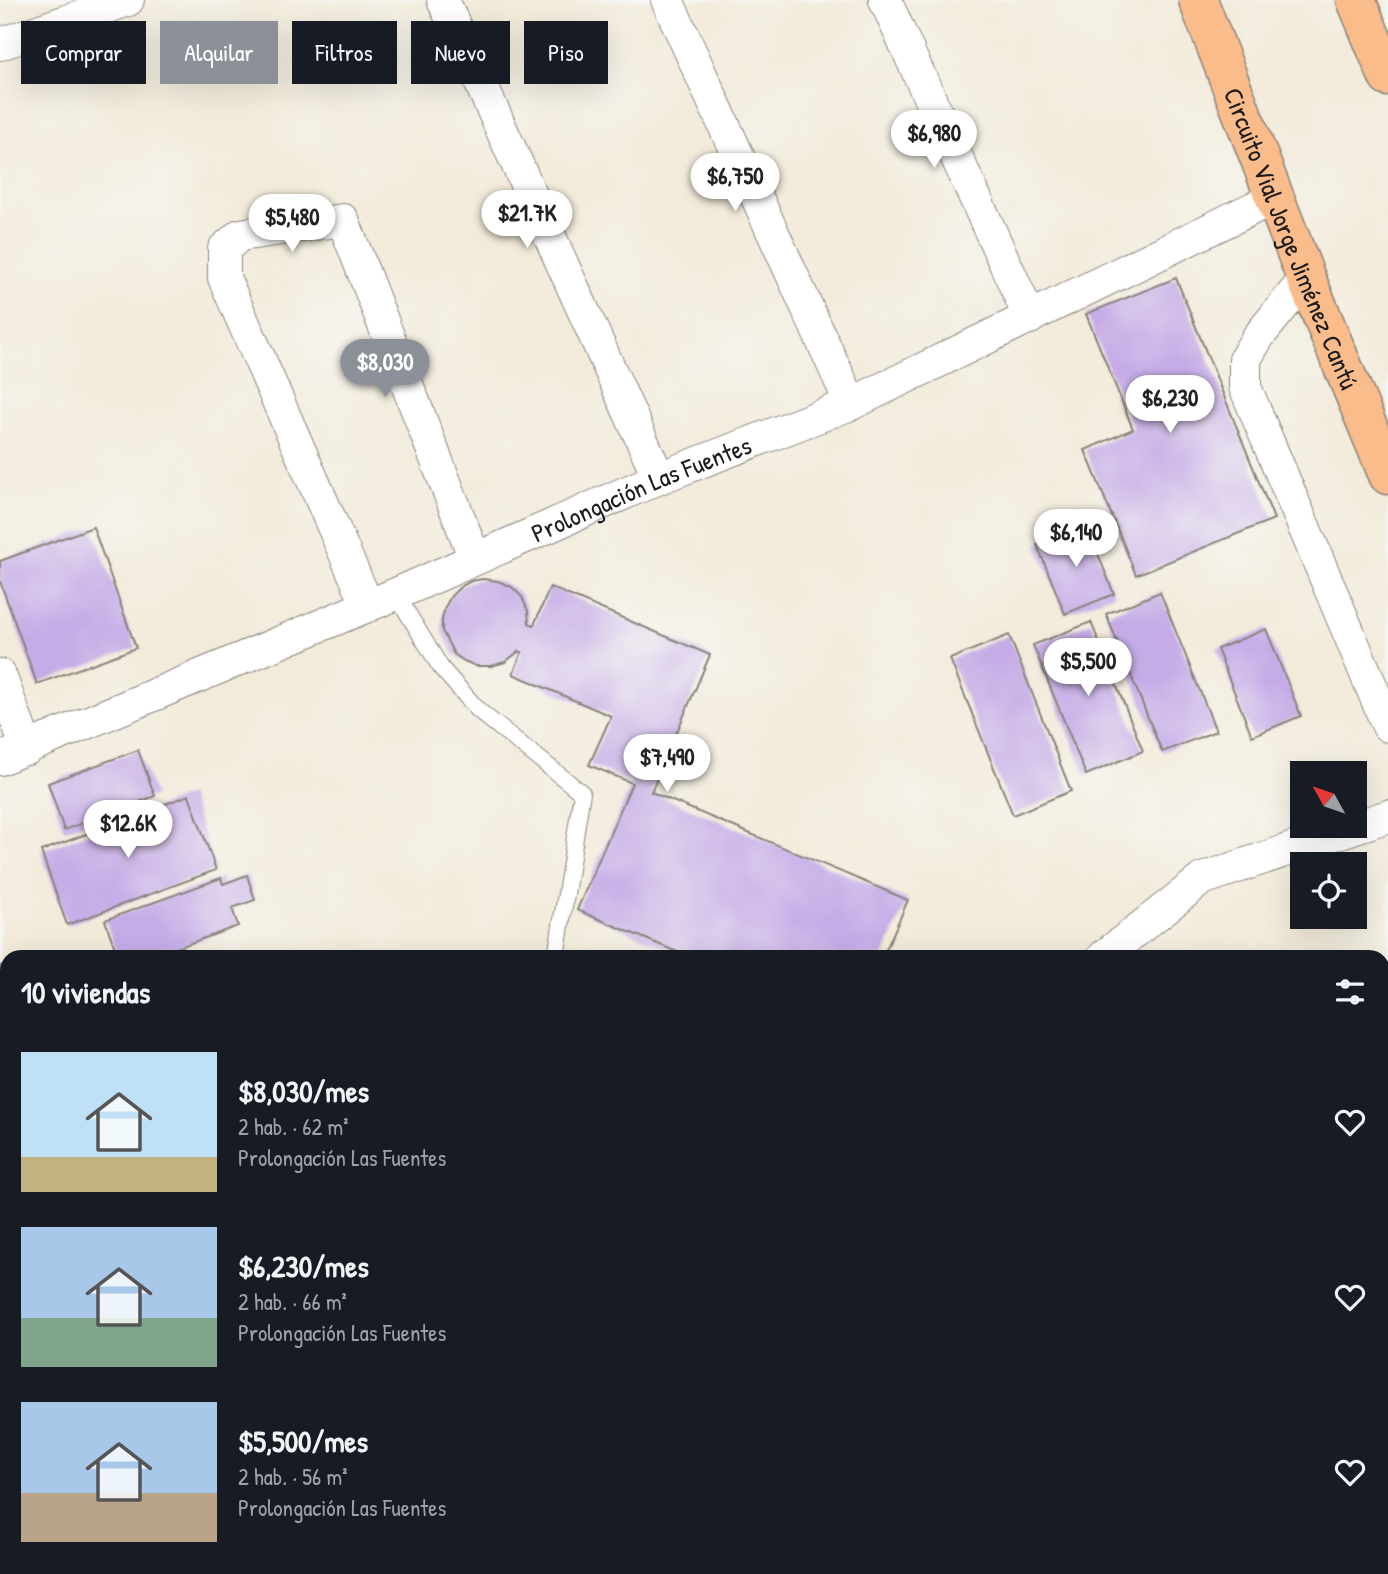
<!DOCTYPE html>
<html lang="es">
<head>
<meta charset="utf-8">
<style>
  :root { --surface:#171b24; --page:#20242c; --text:#f1f3f6; --muted:#9ea1a6; --accent:#8c9099 }
  body { margin:0; font-family:"Patrick Hand",sans-serif; background:var(--page); color:var(--text); height:100vh; display:flex; flex-direction:column; font-size:26px; white-space:nowrap }
  * { box-sizing:border-box; margin:0 }
  p { font-size:23px; color:var(--muted) }
  .icon { flex:none; width:38px; height:38px; fill:none; stroke:currentColor; stroke-width:2; stroke-linecap:round; stroke-linejoin:round }
  .map { position:relative; flex:1; overflow:hidden }
  .side { position:absolute; left:0px; top:950px; width:1390px; height:625px; display:flex; flex-direction:column; background:var(--surface); border-radius:21px 21px 0 0; box-shadow:0 7px 28px #0002 }
  .side>* { flex:none }
  .hud { position:absolute; left:21px; top:21px; width:700px; height:63px; display:flex; gap:14px }
  .needle { width:46px; rotate:310deg }
  .controls { position:absolute; left:1290px; top:761px; display:grid; gap:14px }
  .controls a { display:grid; place-items:center; width:77px; height:77px; border-radius:0px; background:var(--surface); box-shadow:0 7px 28px #0002; font-size:35px }
  .price { position:absolute; translate:-50% -60px; padding:0 16px; border-radius:24px; background:#fff; color:#222; font-size:23px; line-height:46px; filter:drop-shadow(0 2px 4px #0008) }
  .price::after { content:''; position:absolute; left:50%; top:42px; width:21px; height:16px; margin-left:-10px; background:inherit; clip-path:polygon(0 0,100% 0,50% 100%) }
  .price.active { background:var(--accent); color:#fff }
  ul { padding:0; list-style:none }
  li { display:flex; align-items:center; gap:21px; height:175px; padding:0 21px }
  li span { display:grid; place-items:center; flex:none; width:196px; height:140px; border-radius:0px; color:#555 }
  li>.icon { margin-inline-start:auto }
  span .icon { width:84px; height:84px; fill:#fffc; stroke-width:1 }
  li b { font-size:30px }
  h2 { display:flex; justify-content:space-between; align-items:center; height:84px; padding:0 21px; font-size:30px }
  .pill { padding:0 24px; border-radius:0px; background:var(--surface); box-shadow:0 7px 28px #0002; font-size:24px; line-height:63px }
  .pill.active { background:var(--accent); color:#fff }
  .map>svg:first-child { display:block }
  .building { fill:#c6ace7 }
  .lines { fill:none; stroke-linecap:round; stroke-linejoin:round }
  .service-casing { stroke:#88847b; stroke-width:18 }
  .minor-casing { stroke:#88847b; stroke-width:34 }
  .primary-casing { stroke:#88847b; stroke-width:41 }
  .service { stroke:#fff; stroke-width:16 }
  .minor { stroke:#fff; stroke-width:32 }
  .primary { stroke:#fabc8b; stroke-width:38 }
  .labels { text-anchor:middle; dominant-baseline:central; stroke-width:5; stroke-linejoin:round; paint-order:stroke }
  .street-label { font-size:26px; fill:#1c1c1c; stroke:#f6f6f2 }
</style>
</head>
<body>
<div class="map">
<svg width="1388" height="1574" viewBox="0 0 1388 1574">
  <rect width="100%" height="100%" fill="#f6f6f2"/>
  <filter id="ink" filterUnits="userSpaceOnUse"><feTurbulence type="fractalNoise" baseFrequency=".0143" numOctaves="2"/><feDisplacementMap in="SourceGraphic" scale="14" xChannelSelector="R" yChannelSelector="G"/><feConvolveMatrix kernelMatrix="1 2 1 2 8 2 1 2 1" color-interpolation-filters="sRGB"/></filter>
  <filter id="wash" filterUnits="userSpaceOnUse"><feTurbulence type="fractalNoise" baseFrequency=".00686" numOctaves="4" result="noise"/><feDisplacementMap in="SourceGraphic" scale="28" xChannelSelector="R" yChannelSelector="G"/><feGaussianBlur stdDeviation="1.57" result="paint"/><feColorMatrix in="noise" values="0 0 0 0 0 0 0 0 0 0 0 0 0 0 0 0 0 1.4 0 .05"/><feComposite in="paint" operator="in"/></filter>
  <g filter="url(#wash)">
    <rect width="100%" height="100%" fill="#f3ebda"/>
    <g id="blocks">
      <path class="building" d="M1176 278 1274 519 1136 575 1085 450 1133 429 1086 314Z
        M1086 524 1114 594 1065 614 1037 545Z
        M93 527 136 648 37 684 0 581V561Z
        M483 579 498 581 512 587 522 597 528 611 529 623 534 625 550 587 710 655 651 792 908 900 883 957H689L577 910 632 783 589 765 611 716 513 674 522 652 519 651 505 662 491 666H476L464 661 454 654 442 631V619L445 607 451 596 460 587 471 581Z
        M1160 592 1216 731 1162 752 1106 614Z
        M1091 622 1143 751 1086 775 1033 645Z
        M1266 629 1301 716 1252 736 1217 649Z
        M1009 635 1071 791 1013 815 950 659Z
        M138 750 155 796 64 830 48 783Z
        M189 795 216 870 67 925 41 851Z
        M247 875 255 900 232 908 238 926 152 957H118L105 920 221 878 223 884Z
        M7 964V1017L0 999V966Z"/>
    </g>
  </g>
  <g filter="url(#ink)">
    <use href="#blocks" fill-opacity="0" stroke="#88847b" stroke-width="2"/>
    <g class="lines">
      <defs>
        <path id="service" d="M396 594 441 668 479 711 582 793 556 957"/>
        <g id="minor">
          <path d="M443 0 659 478"/>
          <path d="M667 0 851 404"/>
          <path d="M885 0 1030 318"/>
          <path d="M0 44 128 0"/>
          <path d="M1306 278 1258 337 1245 359V387L1388 726"/>
          <path d="M368 606 224 278V249L240 235 343 220 475 559"/>
          <path d="M0 675 27 749"/>
          <path id="s1" d="M0 759 396 594 659 478 851 404 1274 198"/>
          <path d="M1103 957 1202 879 1388 816"/>
          <path d="M0 1089 7 1103"/>
          <path d="M219 1568 223 1574"/>
          <path d="M1070 1574 1075 1568"/>
        </g>
        <g id="primary">
          <path id="s2" d="M1198 0 1306 278 1388 475"/>
          <path d="M1356 0 1388 77"/>
          <path d="M1382 1310 1388 1303"/>
          <path d="M1382 1528 1388 1520"/>
          <path d="M1174 1574 1179 1568"/>
          <path d="M1348 1574 1352 1568"/>
        </g>
      </defs>
      <use href="#service" class="service-casing"/>
      <use href="#minor" class="minor-casing"/>
      <use href="#primary" class="primary-casing"/>
      <use href="#service" class="service"/>
      <use href="#minor" class="minor"/>
      <use href="#primary" class="primary"/>
    </g>
  </g>
  <g class="labels">
    <g class="street-label">
      <text stroke="none"><textPath href="#s2" startOffset="256">Circuito Vial Jorge Jiménez Cantú</textPath></text>
      <text stroke="none"><textPath href="#s1" startOffset="696">Prolongación Las Fuentes</textPath></text>
    </g>
  </g>
</svg>
<div class="controls">
<a><svg class="needle" viewBox="-14 -14 28 28"><path d="M0-13l5 13h-10z" fill="#e53935"/><path d="M0 13l5-13h-10z" fill="#9ea1a6"/></svg></a>
<a><svg class="icon" aria-label="locate" viewBox="0 0 24 24"><circle cx="12" cy="12" r="6"/><path d="M12 2v4M12 18v4M2 12h4M18 12h4"/></svg></a>
</div>
<b class="price" style="left:934px;top:170px">$6,980</b>
<b class="price" style="left:735px;top:213px">$6,750</b>
<b class="price" style="left:527px;top:250px">$21.7K</b>
<b class="price" style="left:292px;top:254px">$5,480</b>
<b class="price active" style="left:385px;top:399px">$8,030</b>
<b class="price" style="left:1170px;top:435px">$6,230</b>
<b class="price" style="left:1076px;top:569px">$6,140</b>
<b class="price" style="left:1088px;top:698px">$5,500</b>
<b class="price" style="left:667px;top:794px">$7,490</b>
<b class="price" style="left:128px;top:860px">$12.6K</b>
<div class="hud">
<a class="pill">Comprar</a>
<a class="pill active">Alquilar</a>
<a class="pill">Filtros</a>
<a class="pill">Nuevo</a>
<a class="pill">Piso</a>
</div>
<section class="side">
<h2>10 viviendas<svg class="icon" aria-label="filters" viewBox="0 0 24 24"><path d="M4 7h16M4 17h16"/><circle cx="9" cy="7" r="2"/><circle cx="15" cy="17" r="2"/></svg></h2>
<ul>
<li><span style="background:linear-gradient(#bfe0f5 75%,#c2b280 0)"><svg class="icon" aria-label="home" viewBox="0 0 24 24"><path d="M3 11l9-7 9 7M6 9v11h12V9"/></svg></span><div><b>$8,030/mes</b><p>2 hab. · 62 m²</p><p>Prolongación Las Fuentes</p></div><svg class="icon" aria-label="heart" viewBox="0 0 24 24"><path d="M12 20l-8-8c-3-5 5-10 8-4 3-6 11-1 8 4z"/></svg></li>
<li><span style="background:linear-gradient(#a9c7e8 65%,#7fa58c 0)"><svg class="icon" aria-label="home" viewBox="0 0 24 24"><path d="M3 11l9-7 9 7M6 9v11h12V9"/></svg></span><div><b>$6,230/mes</b><p>2 hab. · 66 m²</p><p>Prolongación Las Fuentes</p></div><svg class="icon" aria-label="heart" viewBox="0 0 24 24"><path d="M12 20l-8-8c-3-5 5-10 8-4 3-6 11-1 8 4z"/></svg></li>
<li><span style="background:linear-gradient(#a9c7e8 65%,#b9a48a 0)"><svg class="icon" aria-label="home" viewBox="0 0 24 24"><path d="M3 11l9-7 9 7M6 9v11h12V9"/></svg></span><div><b>$5,500/mes</b><p>2 hab. · 56 m²</p><p>Prolongación Las Fuentes</p></div><svg class="icon" aria-label="heart" viewBox="0 0 24 24"><path d="M12 20l-8-8c-3-5 5-10 8-4 3-6 11-1 8 4z"/></svg></li>
</ul>
</section>
</div>
</body>
</html>
